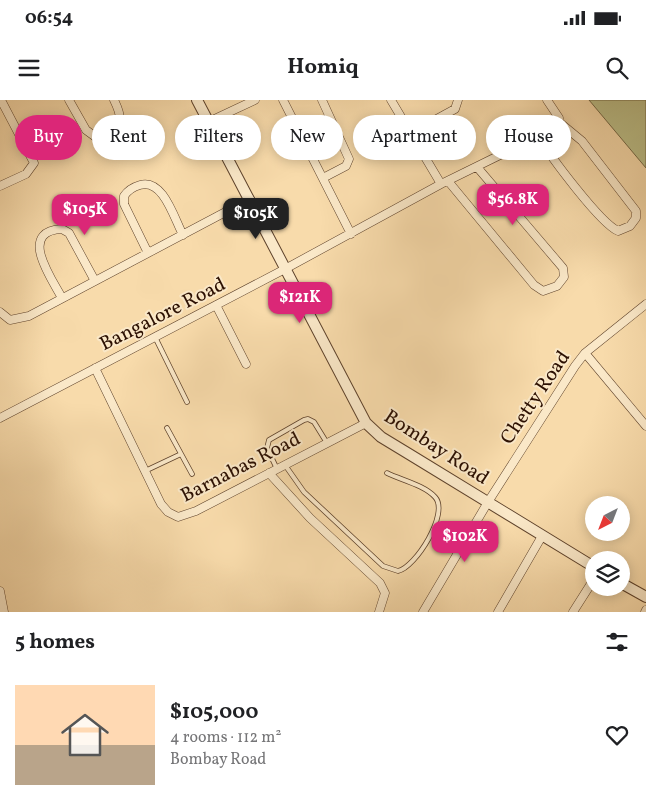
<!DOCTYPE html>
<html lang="en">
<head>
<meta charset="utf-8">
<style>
  :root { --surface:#fff; --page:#f2f2f2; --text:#202124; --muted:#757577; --accent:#db2777 }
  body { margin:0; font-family:Vollkorn,serif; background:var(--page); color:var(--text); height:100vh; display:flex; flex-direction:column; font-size:19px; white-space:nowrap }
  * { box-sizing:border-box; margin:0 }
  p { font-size:16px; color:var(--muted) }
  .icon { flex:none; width:28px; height:28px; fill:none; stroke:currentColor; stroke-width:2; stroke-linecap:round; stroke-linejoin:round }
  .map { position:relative; height:512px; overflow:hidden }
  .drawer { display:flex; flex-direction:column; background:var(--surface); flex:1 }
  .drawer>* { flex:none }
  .guide { position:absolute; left:15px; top:15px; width:616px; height:45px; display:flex; gap:10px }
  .needle { width:32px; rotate:222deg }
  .controls { position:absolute; left:585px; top:396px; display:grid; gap:10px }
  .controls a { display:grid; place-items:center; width:45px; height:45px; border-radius:50%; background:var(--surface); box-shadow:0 2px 12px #0003; font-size:25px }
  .price { position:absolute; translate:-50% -42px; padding:0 11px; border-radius:10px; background:var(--accent); color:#fff; font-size:16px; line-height:32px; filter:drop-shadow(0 1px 2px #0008) }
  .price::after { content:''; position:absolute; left:50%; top:30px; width:15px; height:11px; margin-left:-8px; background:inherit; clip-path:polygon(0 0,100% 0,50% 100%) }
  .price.current { background:#222; color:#fff }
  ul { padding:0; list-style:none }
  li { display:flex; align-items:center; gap:15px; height:125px; padding:0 15px }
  li span { display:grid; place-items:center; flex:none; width:140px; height:100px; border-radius:0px; color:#555 }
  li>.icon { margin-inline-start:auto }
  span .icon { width:60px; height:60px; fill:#fffc; stroke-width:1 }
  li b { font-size:21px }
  h2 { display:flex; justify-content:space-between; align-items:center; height:60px; padding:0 15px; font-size:21px }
  .chip { padding:0 18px; border-radius:22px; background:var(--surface); box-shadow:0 2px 12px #0003; font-size:18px; line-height:45px }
  .chip.current { background:var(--accent); color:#fff }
  .status { display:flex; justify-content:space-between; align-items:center; height:35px; padding:0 25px; background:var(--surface); direction:ltr }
  .status svg { height:14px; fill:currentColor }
  header { display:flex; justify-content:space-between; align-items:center; height:65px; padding:0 15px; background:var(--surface); font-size:22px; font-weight:700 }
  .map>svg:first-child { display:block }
  .green { fill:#bcc08a; stroke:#746846 }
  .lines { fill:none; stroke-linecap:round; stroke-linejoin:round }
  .service-casing { stroke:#5f432c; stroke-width:5.5 }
  .minor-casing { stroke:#5f432c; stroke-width:9 }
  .tertiary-casing { stroke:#5f432c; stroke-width:12 }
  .service { stroke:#fae8c8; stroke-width:4 }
  .minor { stroke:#fae8c8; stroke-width:8 }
  .tertiary { stroke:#fae8c8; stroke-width:10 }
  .labels { text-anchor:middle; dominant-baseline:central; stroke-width:4; stroke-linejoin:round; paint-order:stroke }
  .street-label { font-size:20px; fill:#2c1002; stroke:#fae8c8 }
</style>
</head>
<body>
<div class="status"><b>06:54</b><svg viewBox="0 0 49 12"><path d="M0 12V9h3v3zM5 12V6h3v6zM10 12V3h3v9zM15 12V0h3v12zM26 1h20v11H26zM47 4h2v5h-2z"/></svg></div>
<header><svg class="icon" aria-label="menu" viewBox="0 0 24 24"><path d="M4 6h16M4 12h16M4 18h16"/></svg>Homiq<svg class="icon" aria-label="search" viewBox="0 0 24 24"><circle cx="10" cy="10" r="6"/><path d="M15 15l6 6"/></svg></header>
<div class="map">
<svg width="646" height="512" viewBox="0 0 646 512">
  <rect width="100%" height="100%" fill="#f8dbab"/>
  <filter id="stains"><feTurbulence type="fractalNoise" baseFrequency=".004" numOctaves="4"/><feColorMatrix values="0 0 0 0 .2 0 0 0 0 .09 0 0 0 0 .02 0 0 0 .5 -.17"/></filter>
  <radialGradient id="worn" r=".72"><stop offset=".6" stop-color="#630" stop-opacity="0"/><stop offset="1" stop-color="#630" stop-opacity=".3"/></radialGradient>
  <path class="green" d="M589 0H646V68Z"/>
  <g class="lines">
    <defs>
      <path id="service" d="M155 237 187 302
        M167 328 192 374
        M285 365 304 392 383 466 398 471C415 468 450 413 435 397 424 385 401 380 387 373
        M277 369 267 348 269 340 304 320 308 319 314 322 327 343
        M145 371 181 354"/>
      <path id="minor" d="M69 0 86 30 97 38C124 34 124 20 114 0
        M283 0 351 134
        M322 0 349 59 346 66 323 78
        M391 0 441 84
        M208 22 255 0
        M411 33 455 9 458 0
        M539 37C550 56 600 123 618 131L630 126 636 118V111L582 41 559 22
        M448 81 534 185 543 191 557 186 564 177 563 168 477 67
        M0 86 26 74 34 63 1 0
        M148 153 124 104V96C128 90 133 87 140 85 163 78 174 118 183 135
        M62 198C52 179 17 131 62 129L69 133 95 181
        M216 205 246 264
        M0 212 10 220 29 216 250 99
        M585 253 646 326
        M95 268 161 404 168 412 178 417 196 411 366 323
        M0 318 285 169 441 84 553 29 558 25 559 18 547 0
        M269 373 310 418 380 483 385 493 379 512
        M0 491 4 512
        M423 512 488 402 575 266 585 253 646 204
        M498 512 542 436
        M573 512 594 479
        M645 512 646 510"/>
      <path id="tertiary" d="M197 0 366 323 381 337 409 354 594 467
        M621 483 646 497"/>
    </defs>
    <use href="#service" class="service-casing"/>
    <use href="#minor" class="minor-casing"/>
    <use href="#tertiary" class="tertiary-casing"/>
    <use href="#service" class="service"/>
    <use href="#minor" class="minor"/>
    <use href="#tertiary" class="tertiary"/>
  </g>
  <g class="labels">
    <g class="street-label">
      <text transform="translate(163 215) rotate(-27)">Bangalore Road</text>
      <text transform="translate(536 298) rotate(-56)">Chetty Road</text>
      <text transform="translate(436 348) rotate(33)">Bombay Road</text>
      <text transform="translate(241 368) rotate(-27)">Barnabas Road</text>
    </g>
  </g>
  <rect width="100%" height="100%" filter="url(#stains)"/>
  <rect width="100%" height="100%" fill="url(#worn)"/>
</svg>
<div class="controls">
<a><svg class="needle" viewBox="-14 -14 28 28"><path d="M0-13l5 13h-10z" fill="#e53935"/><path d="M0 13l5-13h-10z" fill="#757577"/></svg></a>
<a><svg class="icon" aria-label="layers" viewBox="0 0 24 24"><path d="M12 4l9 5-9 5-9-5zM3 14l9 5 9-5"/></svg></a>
</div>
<b class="price" style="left:513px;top:126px">$56.8K</b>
<b class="price" style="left:85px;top:136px">$105K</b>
<b class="price current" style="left:256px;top:140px">$105K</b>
<b class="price" style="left:300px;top:224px">$121K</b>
<b class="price" style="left:465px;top:463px">$102K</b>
<div class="guide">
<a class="chip current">Buy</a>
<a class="chip">Rent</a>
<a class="chip">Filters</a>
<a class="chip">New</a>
<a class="chip">Apartment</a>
<a class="chip">House</a>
</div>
</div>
<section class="drawer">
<h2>5 homes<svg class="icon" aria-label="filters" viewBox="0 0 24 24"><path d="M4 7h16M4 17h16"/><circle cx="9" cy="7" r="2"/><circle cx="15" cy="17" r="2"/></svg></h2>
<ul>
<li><span style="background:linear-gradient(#ffd9b3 60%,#b9a48a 0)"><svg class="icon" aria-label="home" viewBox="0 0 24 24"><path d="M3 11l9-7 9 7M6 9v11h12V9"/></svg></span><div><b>$105,000</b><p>4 rooms · 112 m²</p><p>Bombay Road</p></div><svg class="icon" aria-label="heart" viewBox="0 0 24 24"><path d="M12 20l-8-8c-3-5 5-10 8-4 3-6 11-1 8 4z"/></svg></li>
</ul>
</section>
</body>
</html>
